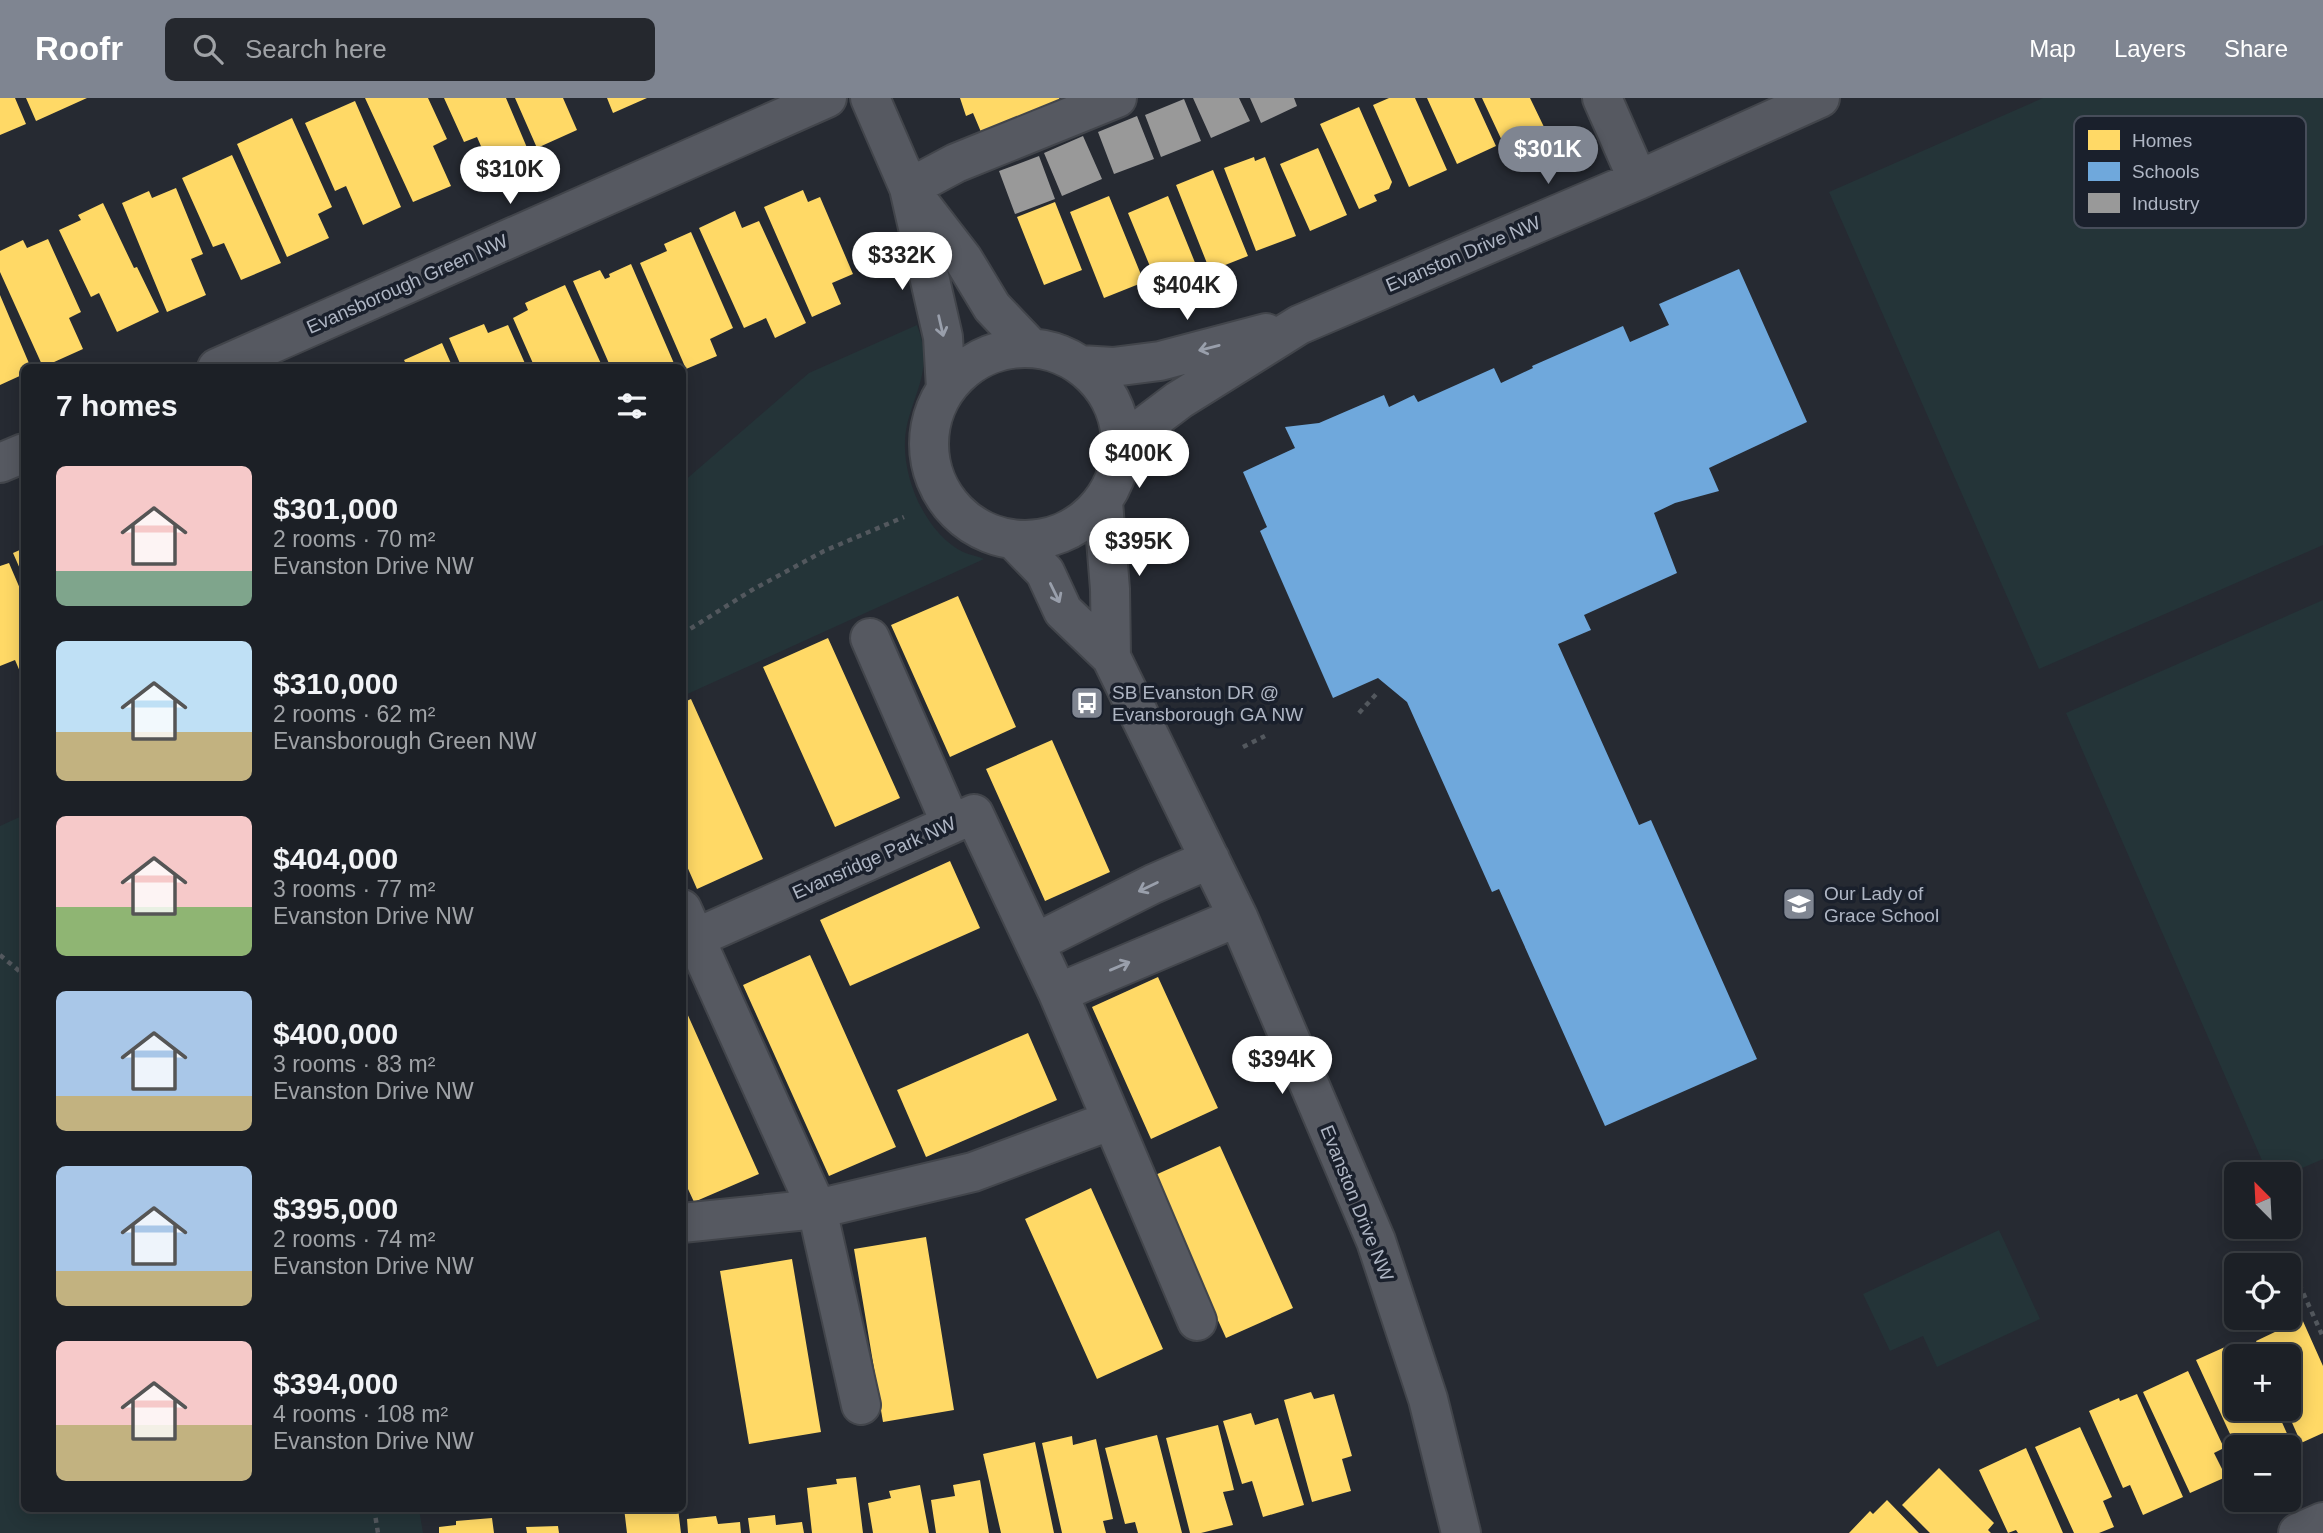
<!DOCTYPE html>
<html lang="en">
<head>
<meta charset="utf-8">
<style>
  :root { --surface:#1c2026; --page:#25282e; --text:#f1f3f6; --muted:#a0a3a7; --line:#3a3e43; --accent:#7f8591 }
  body { margin:0; font-family:Arial,sans-serif; background:var(--page); color:var(--text); height:100vh; display:flex; flex-direction:column; font-size:26px; white-space:nowrap }
  * { box-sizing:border-box; margin:0 }
  p { font-size:23px; color:var(--muted) }
  .icon { flex:none; width:38px; height:38px; fill:none; stroke:currentColor; stroke-width:2; stroke-linecap:round; stroke-linejoin:round }
  .map { position:relative; flex:1; overflow:hidden }
  .details { position:absolute; left:21px; top:266px; width:665px; height:1148px; display:flex; flex-direction:column; background:var(--surface); border-radius:10px; box-shadow:0 4px 18px #0003,0 0 0 2px var(--line) }
  .details>* { flex:none }
  .needle { width:46px; rotate:336deg }
  .buttons { position:absolute; left:2224px; top:1064px; display:grid; gap:14px }
  .buttons a { display:grid; place-items:center; width:77px; height:77px; border-radius:10px; background:var(--surface); box-shadow:0 4px 18px #0003,0 0 0 2px var(--line); font-size:35px }
  .price { position:absolute; translate:-50% -60px; padding:0 16px; border-radius:24px; background:#fff; color:#222; font-size:23px; line-height:46px; filter:drop-shadow(0 2px 4px #0008) }
  .price::after { content:''; position:absolute; left:50%; top:42px; width:21px; height:16px; margin-left:-10px; background:inherit; clip-path:polygon(0 0,100% 0,50% 100%) }
  .price.selected { background:var(--accent); color:#fff }
  ul { padding:0; list-style:none }
  li { display:flex; align-items:center; gap:21px; height:175px; padding:0 35px }
  li span { display:grid; place-items:center; flex:none; width:196px; height:140px; border-radius:10px; color:#555 }
  li>.icon { margin-inline-start:auto }
  span .icon { width:84px; height:84px; fill:#fffc; stroke-width:1 }
  li b { font-size:30px }
  h2 { display:flex; justify-content:space-between; align-items:center; height:84px; padding:0 35px; font-size:30px }
  header { display:flex; align-items:center; gap:42px; box-sizing:border-box; height:98px; padding:0 35px; background:var(--accent); color:#fff }
  header strong { font-size:33px }
  nav { display:flex; gap:38px; margin-inline-start:auto; font-size:24px }
  .search { width:490px; height:63px; background:var(--page); display:flex; align-items:center; gap:18px; box-sizing:border-box; padding:0 24px; border-radius:10px; color:var(--muted); font-size:26px }
  .map>svg:first-child { display:block }
  .green { fill:#243438 }
  .homes { fill:#ffd966 }
  .schools { fill:#6fa8dc }
  .industry { fill:#999 }
  .lines { fill:none; stroke-linecap:round; stroke-linejoin:round }
  .minor-casing { stroke:#42454b; stroke-width:42 }
  .path { stroke:#53585e; stroke-width:4.5; stroke-dasharray:5 5; stroke-linecap:butt }
  .minor { stroke:#565961; stroke-width:38 }
  .oneway { stroke:#999fab }
  .labels { text-anchor:middle; dominant-baseline:central; stroke-width:7; stroke-linejoin:round; paint-order:stroke }
  .street-label { font-size:19px; fill:#afb6c4; stroke:#1a202c }
  .poi-label { font-size:19px; fill:#afb6c4; stroke:#1a202c; text-anchor:start }
  .key { fill:#1a202c; stroke:#474d5a; stroke-width:2 }
  .key-label { font-size:19px; fill:#afb6c4 }
</style>
</head>
<body>
<header>
<strong>Roofr</strong>
<div class="search"><svg class="icon" aria-label="search" viewBox="0 0 24 24"><circle cx="10" cy="10" r="6"/><path d="M15 15l6 6"/></svg>Search here</div>
<nav><a>Map</a><a>Layers</a><a>Share</a></nav>
</header>
<div class="map">
<svg width="2323" height="1435" viewBox="0 0 2323 1435">
  <rect width="100%" height="100%" fill="#262a32"/>
  <path class="green" d="M2043 0H2323V447L2039 571 1829 94Z
    M917 227C933 269 917 288 907 327 897 370 923 434 963 454 970 457 977 458 984 461L683 598V384L809 275Z
    M2323 502V1061L2288 1076H2268L2066 615Z
    M24 717V1410L419 1411 423 1435H0V728Z
    M1999 1132 2040 1221 1937 1269 1923 1238 1890 1253 1863 1196Z"/>
  <path class="homes" d="M0 0H15L26 26 0 37Z
    M26 0H87L36 23Z
    M365 0H428L447 41 433 48 451 88 413 104Z
    M444 0H506L528 52 490 69 477 39 464 44Z
    M515 0H563L577 32 537 50Z
    M607 0H647L613 15Z
    M960 0H1059L1060 2 981 34 973 15 966 18Z
    M1389 0H1415L1447 72 1409 89 1373 7Z
    M1427 0H1474L1496 48 1457 66Z
    M1482 0H1530L1544 29 1504 47Z
    M355 3 401 109 363 127 346 88 335 93 305 25Z
    M1359 9 1392 84 1389 91 1374 97 1377 103 1359 111 1320 26Z
    M292 20 332 109 318 116 329 140 287 159 237 46Z
    M1318 50 1347 117 1310 133 1280 66Z
    M232 57 281 165 241 182 224 145 213 149 182 80Z
    M1254 59 1255 63 1265 59 1296 138 1256 153 1224 70Z
    M1213 72 1248 158 1210 173 1176 87Z
    M176 90 203 156 191 161 206 197 167 214 122 105 149 93 152 100Z
    M803 92 808 104 820 99 853 176 832 185 841 206 812 219 764 109Z
    M1109 98 1144 184 1104 200 1070 114Z
    M1168 98 1196 167 1156 183 1128 115Z
    M1055 104 1082 172 1044 187 1017 119Z
    M103 105 134 170 137 169 159 214 117 234 99 195 91 199 59 132 81 122 78 117Z
    M735 113 742 130 759 123 806 225 775 240 766 220 744 230 699 130Z
    M691 134 733 230 710 241 717 258 686 271 640 165 667 153 664 146Z
    M48 141 81 214 69 220 83 251 43 269 0 174V153L23 142 27 150Z
    M631 166 676 270H611L573 183 600 172 605 181 610 179 609 176Z
    M565 187 603 270H535L513 220 528 212 525 205Z
    M0 197 31 270H24V276L0 287Z
    M484 226 488 235 508 227 527 270H462L449 240Z
    M442 245 453 270H408L404 262Z
    M24 441V480L13 455 22 451 19 444Z
    M9 465 24 500V583L15 562 0 568V468Z
    M958 498 1016 629 950 659 891 527Z
    M828 540 900 700 835 729 763 569Z
    M691 601 763 761 697 791 682 757V605Z
    M1052 642 1110 774 1045 803 986 671Z
    M950 763 980 830 850 888 820 822Z
    M810 857 896 1049 829 1078 743 887Z
    M1158 879 1218 1010 1151 1041 1092 909Z
    M682 904 759 1076 694 1104 682 1078Z
    M1028 935 1057 1002 926 1059 897 992Z
    M1220 1048 1293 1210 1226 1240 1153 1078Z
    M1091 1090 1163 1251 1097 1281 1025 1121Z
    M926 1139 954 1312 883 1324 854 1151Z
    M792 1161 821 1334 749 1346 720 1173Z
    M2302 1221 2323 1268V1335L2301 1345 2286 1311H2289V1258H2263L2256 1243Z
    M2225 1249 2232 1263 2236 1261V1311H2276L2293 1349 2289 1351 2247 1349 2245 1346 2236 1349 2196 1262Z
    M2188 1273 2224 1350 2214 1355 2226 1379 2190 1395 2143 1294Z
    M1311 1294 1314 1301 1334 1296 1352 1358 1342 1361 1351 1393 1312 1404 1284 1302Z
    M2137 1296 2183 1399 2143 1417 2130 1387 2123 1390 2089 1313 2119 1300 2120 1303Z
    M1251 1315 1255 1327 1278 1320 1304 1407 1263 1419 1252 1383 1242 1386 1223 1323Z
    M1218 1327 1234 1392 1223 1394 1233 1427 1201 1435H1190L1166 1340Z
    M2080 1329 2112 1399 2103 1403 2114 1429 2099 1435H2074L2035 1349Z
    M1157 1337 1182 1435H1138L1135 1424 1125 1426 1105 1350Z
    M1072 1338 1073 1347 1096 1341 1113 1421 1103 1423 1106 1435H1062L1042 1345Z
    M1035 1344 1054 1435H1001L983 1356Z
    M2026 1350 2063 1435H2018L2016 1432 2008 1435 1979 1372Z
    M1939 1370 1994 1425 1988 1432 1991 1435H1930L1902 1407Z
    M856 1379 863 1435H812L807 1390 837 1386 836 1381Z
    M980 1382 989 1435H936L931 1402 955 1398 953 1387Z
    M920 1387 929 1435H873L868 1405 891 1400 889 1393Z
    M1887 1402 1919 1435H1849L1870 1413 1873 1416Z
    M624 1410H678L681 1435H627Z
    M775 1417 776 1427 802 1424 804 1435H750L748 1420Z
    M716 1418 718 1426 740 1424 741 1435H688L687 1421Z
    M492 1420 494 1435H439V1429L456 1427V1423Z
    M558 1428 559 1435H527L526 1429Z"/>
  <path class="schools" d="M1739 171 1807 324 1709 370 1719 393 1675 405 1654 415 1677 475 1584 517 1591 532 1558 546 1639 727 1651 722 1757 961 1605 1028 1499 791 1492 794 1407 604 1378 580 1333 600 1260 433 1267 429 1243 374 1295 350 1285 329 1319 325 1384 297 1389 309 1414 297 1418 304 1494 270 1501 285 1533 270 1532 268 1623 228 1630 244 1669 227 1659 206Z"/>
  <path class="industry" d="M1193 0H1239L1250 23 1211 40Z
    M1250 0H1294L1297 8 1261 25Z
    M1184 1 1201 43 1161 59 1145 17Z
    M1137 18 1154 61 1114 76 1098 34Z
    M1083 38 1102 81 1062 98 1044 55Z
    M1039 58 1055 101 1015 116 999 73Z"/>
  <g class="lines">
    <defs>
      <path id="minor" d="M870 0 909 90 943 239 946 291
        M1602 0 1638 82
        M909 90 956 65 1117 0
        M916 100 963 161 992 209 1030 249
        M929 346a96 96 0 1 1 192 0a96 96 0 1 1-192 0Z
        M1080 267 1113 269 1160 263 1266 235
        M217 270 827 0
        M1121 359 1142 330 1179 302 1299 227 1638 82 1820 0
        M0 365 24 355
        M1103 404 1110 491 1111 559
        M1014 442 1045 474 1063 513 1111 559 1238 819 1376 1143 1428 1301 1461 1435
        M870 540 951 726
        M682 811 817 1111 861 1307
        M1035 845 1153 786 1210 761
        M682 846 974 716 1058 895 1197 1223
        M1058 895 1238 819
        M682 1125 817 1111 973 1074 1112 1022
        M2298 1435 2323 1424"/>
    </defs>
    <use href="#minor" class="minor-casing"/>
    <path class="path" d="M682 536 752 492 824 453 904 419
      M1359 615 1379 593
      M1243 649 1265 638
      M0 857 24 877
      M2291 1168 2323 1239
      M374 1410 378 1435"/>
    <use href="#minor" class="minor"/>
  </g>
  <defs><path id="oneway-shaft" d="M-6 0H5M1.5-3L5.5 0L1.5 3" fill="none" stroke-width="1.6" stroke-linecap="round" stroke-linejoin="round" transform="scale(1.75)"/></defs>
  <g class="oneway">
    <use href="#oneway-shaft" transform="translate(941 228) rotate(77)"/>
    <use href="#oneway-shaft" transform="translate(1209 250) rotate(166)"/>
    <use href="#oneway-shaft" transform="translate(1055 495) rotate(64)"/>
    <use href="#oneway-shaft" transform="translate(1148 789) rotate(154)"/>
    <use href="#oneway-shaft" transform="translate(1120 868) rotate(-23)"/>
  </g>
  <defs>
    <symbol id="bus-square" viewBox="-11 -11 22 22"><rect x="-9" y="-9" width="18" height="18" rx="4" fill="#7f8591" stroke="#1a202c"/><path d="M-5-6H5V4H4V6H2V4H-2V6H-4V4H-5ZM-3.5-4V0h7V-4ZM-3.5 1.2v1.5H-2V1.2ZM2 1.2v1.5H3.5V1.2Z" fill="#fff"/></symbol>
    <symbol id="school-square" viewBox="-11 -11 22 22"><rect x="-9" y="-9" width="18" height="18" rx="4" fill="#7f8591" stroke="#1a202c"/><path d="M0-5L7-2L0 1L-7-2ZM-4 1L0 2.5L4 1V4Q0 6-4 4Z" fill="#fff"/></symbol>
  </defs>
  <g fill-rule="evenodd">
    <use href="#bus-square" x="1068" y="586" width="38" height="38"/>
    <use href="#school-square" x="1780" y="787" width="38" height="38"/>
  </g>
  <g class="labels">
    <g class="street-label">
      <text transform="translate(1463 156) rotate(-23)">Evanston Drive NW</text>
      <text transform="translate(407 186) rotate(-24)">Evansborough Green NW</text>
      <text transform="translate(874 760) rotate(-24)">Evansridge Park NW</text>
      <text transform="translate(1357 1105) rotate(68)">Evanston Drive NW</text>
    </g>
    <g class="poi-label">
      <text x="1112" y="594">SB Evanston DR @<tspan x="1112" dy="22">Evansborough GA NW</tspan></text>
      <text x="1824" y="795">Our Lady of<tspan x="1824" dy="22">Grace School</tspan></text>
    </g>
  </g>
  <rect x="2074" y="18" width="232" height="112" rx="10" class="key"/>
  <rect x="2088" y="32" width="32" height="20" fill="#ffd966"/>
  <rect x="2088" y="64" width="32" height="19" fill="#6fa8dc"/>
  <rect x="2088" y="95" width="32" height="20" fill="#999"/>
  <g class="key-label">
    <text x="2132" y="49">Homes</text>
    <text x="2132" y="80">Schools</text>
    <text x="2132" y="112">Industry</text>
  </g>
</svg>
<div class="buttons">
<a><svg class="needle" viewBox="-14 -14 28 28"><path d="M0-13l5 13h-10z" fill="#e53935"/><path d="M0 13l5-13h-10z" fill="#a0a3a7"/></svg></a>
<a><svg class="icon" aria-label="locate" viewBox="0 0 24 24"><circle cx="12" cy="12" r="6"/><path d="M12 2v4M12 18v4M2 12h4M18 12h4"/></svg></a>
<a>+</a>
<a>−</a>
</div>
<b class="price selected" style="left:1548px;top:88px">$301K</b>
<b class="price" style="left:510px;top:108px">$310K</b>
<b class="price" style="left:902px;top:194px">$332K</b>
<b class="price" style="left:1187px;top:224px">$404K</b>
<b class="price" style="left:1139px;top:392px">$400K</b>
<b class="price" style="left:1139px;top:480px">$395K</b>
<b class="price" style="left:1282px;top:998px">$394K</b>
<section class="details">
<h2>7 homes<svg class="icon" aria-label="filters" viewBox="0 0 24 24"><path d="M4 7h16M4 17h16"/><circle cx="9" cy="7" r="2"/><circle cx="15" cy="17" r="2"/></svg></h2>
<ul>
<li><span style="background:linear-gradient(#f6c9c9 75%,#7fa58c 0)"><svg class="icon" aria-label="home" viewBox="0 0 24 24"><path d="M3 11l9-7 9 7M6 9v11h12V9"/></svg></span><div><b>$301,000</b><p>2 rooms · 70 m²</p><p>Evanston Drive NW</p></div></li>
<li><span style="background:linear-gradient(#bfe0f5 65%,#c2b280 0)"><svg class="icon" aria-label="home" viewBox="0 0 24 24"><path d="M3 11l9-7 9 7M6 9v11h12V9"/></svg></span><div><b>$310,000</b><p>2 rooms · 62 m²</p><p>Evansborough Green NW</p></div></li>
<li><span style="background:linear-gradient(#f6c9c9 65%,#8fb573 0)"><svg class="icon" aria-label="home" viewBox="0 0 24 24"><path d="M3 11l9-7 9 7M6 9v11h12V9"/></svg></span><div><b>$404,000</b><p>3 rooms · 77 m²</p><p>Evanston Drive NW</p></div></li>
<li><span style="background:linear-gradient(#a9c7e8 75%,#c2b280 0)"><svg class="icon" aria-label="home" viewBox="0 0 24 24"><path d="M3 11l9-7 9 7M6 9v11h12V9"/></svg></span><div><b>$400,000</b><p>3 rooms · 83 m²</p><p>Evanston Drive NW</p></div></li>
<li><span style="background:linear-gradient(#a9c7e8 75%,#c2b280 0)"><svg class="icon" aria-label="home" viewBox="0 0 24 24"><path d="M3 11l9-7 9 7M6 9v11h12V9"/></svg></span><div><b>$395,000</b><p>2 rooms · 74 m²</p><p>Evanston Drive NW</p></div></li>
<li><span style="background:linear-gradient(#f6c9c9 60%,#c2b280 0)"><svg class="icon" aria-label="home" viewBox="0 0 24 24"><path d="M3 11l9-7 9 7M6 9v11h12V9"/></svg></span><div><b>$394,000</b><p>4 rooms · 108 m²</p><p>Evanston Drive NW</p></div></li>
</ul>
</section>
</div>
</body>
</html>
